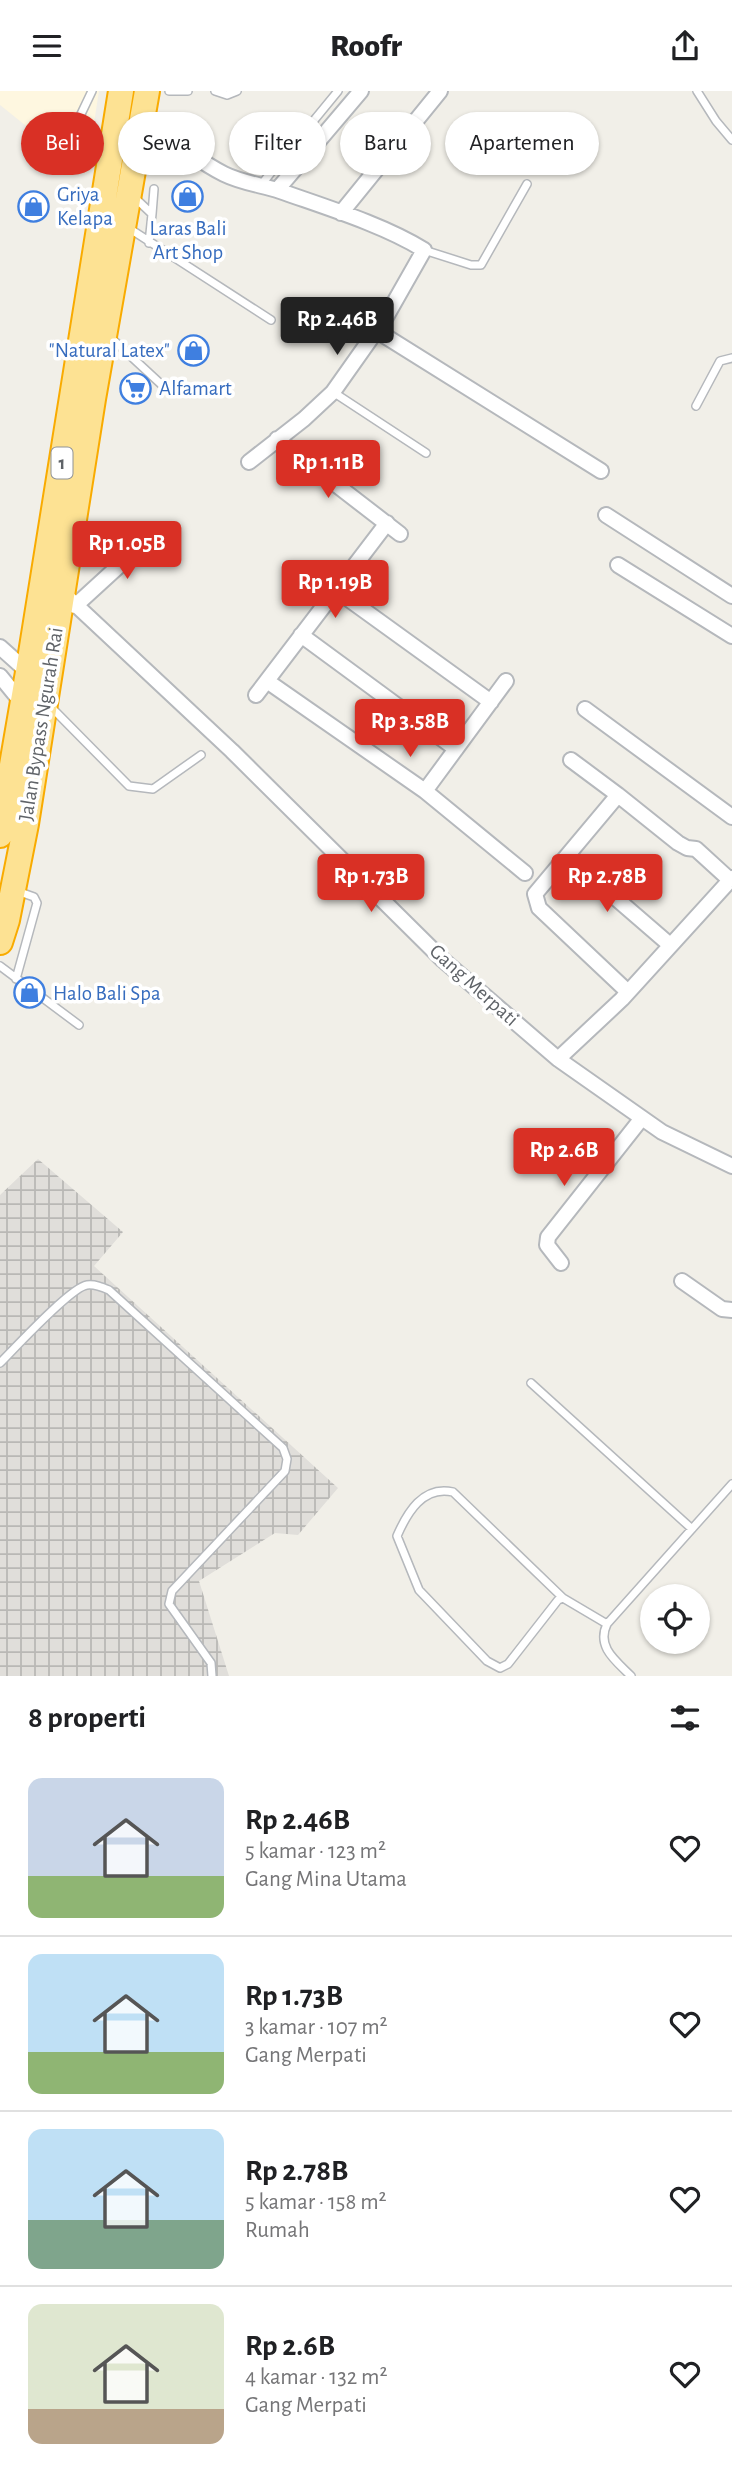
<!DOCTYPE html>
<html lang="id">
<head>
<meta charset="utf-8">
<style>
  :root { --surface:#fff; --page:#f2f2f2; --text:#202124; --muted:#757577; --line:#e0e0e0; --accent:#d93025 }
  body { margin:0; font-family:"Alegreya Sans",sans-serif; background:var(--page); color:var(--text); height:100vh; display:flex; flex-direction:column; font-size:26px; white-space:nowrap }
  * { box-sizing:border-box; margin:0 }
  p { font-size:23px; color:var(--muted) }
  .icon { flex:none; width:38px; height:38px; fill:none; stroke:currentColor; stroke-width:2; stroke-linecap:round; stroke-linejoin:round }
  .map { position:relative; height:1585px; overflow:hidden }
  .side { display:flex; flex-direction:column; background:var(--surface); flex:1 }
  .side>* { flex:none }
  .hud { position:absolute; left:21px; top:21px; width:691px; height:63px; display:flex; gap:14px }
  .tools { position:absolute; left:640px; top:1493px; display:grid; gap:14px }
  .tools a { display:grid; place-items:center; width:70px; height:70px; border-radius:50%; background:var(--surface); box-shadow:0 2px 5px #0004; font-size:35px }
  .price { position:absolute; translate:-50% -60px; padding:0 16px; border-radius:7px; background:var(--accent); color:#fff; font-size:23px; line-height:46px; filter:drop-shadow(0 2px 4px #0008) }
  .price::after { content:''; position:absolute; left:50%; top:42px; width:21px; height:16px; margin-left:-10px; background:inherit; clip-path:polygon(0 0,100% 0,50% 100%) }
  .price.selected { background:#222; color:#fff }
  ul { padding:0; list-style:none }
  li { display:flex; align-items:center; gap:21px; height:175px; padding:0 28px }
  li+li { border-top:2px solid var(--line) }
  li span { display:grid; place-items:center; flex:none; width:196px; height:140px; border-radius:14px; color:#555 }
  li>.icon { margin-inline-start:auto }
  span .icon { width:84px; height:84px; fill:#fffc; stroke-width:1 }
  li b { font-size:30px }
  h2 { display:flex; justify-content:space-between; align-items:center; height:84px; padding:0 28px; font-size:30px }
  .tag { padding:0 24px; border-radius:32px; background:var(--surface); box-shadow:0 2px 5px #0004; font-size:24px; line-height:63px }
  .tag.selected { background:var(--accent); color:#fff }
  header { display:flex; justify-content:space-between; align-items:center; height:91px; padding:0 28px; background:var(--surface); font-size:32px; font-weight:800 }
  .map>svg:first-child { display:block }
  .commercial { fill:#fef7e0 }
  .industrial { fill:url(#industrial-grid) }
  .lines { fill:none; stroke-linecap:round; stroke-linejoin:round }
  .lane-casing { stroke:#b5b8bc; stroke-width:10 }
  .street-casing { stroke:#b5b8bc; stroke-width:18 }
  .highway-casing { stroke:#f9ab00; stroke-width:28 }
  .lane { stroke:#fff; stroke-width:7 }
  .street { stroke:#fff; stroke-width:14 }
  .highway { stroke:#fde293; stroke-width:24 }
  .labels { text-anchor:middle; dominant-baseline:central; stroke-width:7; stroke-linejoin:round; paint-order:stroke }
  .shield { fill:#fff; stroke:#8f9295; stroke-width:2 }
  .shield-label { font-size:19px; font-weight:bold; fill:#5f6368 }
  .shop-label { font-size:21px; fill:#366cbe; stroke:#fff; text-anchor:start }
  .street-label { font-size:21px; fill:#5f6368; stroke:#fff }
</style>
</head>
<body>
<header><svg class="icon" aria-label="menu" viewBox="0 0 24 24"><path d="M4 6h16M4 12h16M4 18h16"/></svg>Roofr<svg class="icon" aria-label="share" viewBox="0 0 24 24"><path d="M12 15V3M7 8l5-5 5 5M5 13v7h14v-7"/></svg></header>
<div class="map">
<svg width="732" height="1585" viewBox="0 0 732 1585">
  <defs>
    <pattern id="industrial-grid" width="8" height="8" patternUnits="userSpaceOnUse" patternTransform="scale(1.75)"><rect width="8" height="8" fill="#e0deda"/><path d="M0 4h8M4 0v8" fill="none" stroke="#b9b8b5"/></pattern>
  </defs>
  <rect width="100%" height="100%" fill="#f1efe8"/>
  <path class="commercial" d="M0 0H99L86 83 0 14Z"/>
  <path class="industrial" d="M38 1068 123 1141 94 1175 338 1397 298 1444 275 1442 199 1490 229 1585H0V1104Z"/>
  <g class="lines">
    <defs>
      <path id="lane" d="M169 0H188
        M215 0 227 4 237 0
        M697 0 716 30 732 49
        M72 42 92 0
        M260 95 338 0
        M133 105 152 123 149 152
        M152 123 154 98
        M127 136 271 229
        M424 159 471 174H481L527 93
        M109 245 163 295
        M333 301 426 362
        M696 315 720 270 732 267
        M50 615 129 695 153 698 201 664
        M0 875 79 934
        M16 888 37 812 34 806 17 800
        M0 1272C14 1258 71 1196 87 1194 95 1193 102 1196 109 1199L283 1357 287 1368 285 1380 172 1500 169 1513 211 1572 212 1585
        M531 1292 692 1438
        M563 1507 558 1509 508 1573 500 1577 487 1570 419 1499 397 1445C407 1422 423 1394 453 1401L563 1507 607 1533
        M631 1585C616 1570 596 1556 607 1533L732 1393"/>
      <path id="street" d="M142 24C168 44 194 68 224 83 242 92 262 94 280 100 325 116 384 134 424 159L386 226 333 301 304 328 249 371
        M277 99 361 0
        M341 122 440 0
        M377 240 601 380
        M277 348 400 443
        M606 424 732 505
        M618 474 732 545
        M336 499 491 611
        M62 501 232 660 443 869 558 968 662 1041 732 1075
        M75 515 157 440
        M301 544 456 658
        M0 556 28 581
        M0 585 23 613
        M267 590 425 700 525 782
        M256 604 387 432
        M585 618 732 726
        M571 669 618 704
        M425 700 506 590
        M567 765 670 854
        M628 901 539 817 535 803 618 704 678 752 687 757 696 758 730 789
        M558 968 622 908 732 787
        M561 1172 547 1154 548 1146 642 1027
        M682 1190 722 1218 732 1219"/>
      <path id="highway" d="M0 744 28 581 121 0
        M0 851 7 829 26 733 93 308 147 0"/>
    </defs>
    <use href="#lane" class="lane-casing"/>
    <use href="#street" class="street-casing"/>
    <use href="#highway" class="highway-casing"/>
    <use href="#lane" class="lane"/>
    <use href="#street" class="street"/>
    <use href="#highway" class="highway"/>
  </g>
  <defs>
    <symbol id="shop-ring" viewBox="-11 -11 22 22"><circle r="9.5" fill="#fff" stroke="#3f7fe0" stroke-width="1.5"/><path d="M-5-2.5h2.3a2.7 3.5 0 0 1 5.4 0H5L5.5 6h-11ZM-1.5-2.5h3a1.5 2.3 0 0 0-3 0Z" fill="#3f7fe0"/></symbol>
    <symbol id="supermarket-ring" viewBox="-11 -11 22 22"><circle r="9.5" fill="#fff" stroke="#3f7fe0" stroke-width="1.5"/><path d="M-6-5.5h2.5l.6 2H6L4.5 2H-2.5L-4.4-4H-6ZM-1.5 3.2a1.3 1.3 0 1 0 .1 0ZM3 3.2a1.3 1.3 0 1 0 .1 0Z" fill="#3f7fe0"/></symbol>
  </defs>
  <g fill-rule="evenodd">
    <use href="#shop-ring" x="170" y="88" width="35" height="35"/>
    <use href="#shop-ring" x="16" y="98" width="35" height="35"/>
    <use href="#shop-ring" x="176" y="242" width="35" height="35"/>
    <use href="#supermarket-ring" x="118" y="280" width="35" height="35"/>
    <use href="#shop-ring" x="12" y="884" width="35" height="35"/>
  </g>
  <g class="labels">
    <rect class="shield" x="51.5" y="356.5" width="21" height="31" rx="5"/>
    <g class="shield-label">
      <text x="62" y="372">1</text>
    </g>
    <g class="shop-label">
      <text x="57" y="103">Griya<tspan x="57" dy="24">Kelapa</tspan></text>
      <text x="188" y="137" text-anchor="middle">Laras Bali<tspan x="188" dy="24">Art Shop</tspan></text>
      <text x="170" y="259" text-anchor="end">"Natural Latex"</text>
      <text x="159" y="297">Alfamart</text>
      <text x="53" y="902">Halo Bali Spa</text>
    </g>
    <g class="street-label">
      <text transform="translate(41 633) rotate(-81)">Jalan Bypass Ngurah Rai</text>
      <text transform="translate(474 894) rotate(42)">Gang Merpati</text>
    </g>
  </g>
</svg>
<div class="tools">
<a><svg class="icon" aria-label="locate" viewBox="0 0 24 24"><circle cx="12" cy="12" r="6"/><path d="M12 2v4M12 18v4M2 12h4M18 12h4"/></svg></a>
</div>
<b class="price selected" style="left:337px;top:266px">Rp 2.46B</b>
<b class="price" style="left:328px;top:409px">Rp 1.11B</b>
<b class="price" style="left:127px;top:490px">Rp 1.05B</b>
<b class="price" style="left:335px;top:529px">Rp 1.19B</b>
<b class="price" style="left:410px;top:668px">Rp 3.58B</b>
<b class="price" style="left:371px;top:823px">Rp 1.73B</b>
<b class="price" style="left:607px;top:823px">Rp 2.78B</b>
<b class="price" style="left:564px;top:1097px">Rp 2.6B</b>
<div class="hud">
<a class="tag selected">Beli</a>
<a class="tag">Sewa</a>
<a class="tag">Filter</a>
<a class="tag">Baru</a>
<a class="tag">Apartemen</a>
</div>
</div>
<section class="side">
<h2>8 properti<svg class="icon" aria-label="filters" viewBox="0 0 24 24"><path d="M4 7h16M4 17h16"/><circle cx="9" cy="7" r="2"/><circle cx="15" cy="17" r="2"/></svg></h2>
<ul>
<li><span style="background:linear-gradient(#c9d6e8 70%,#8fb573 0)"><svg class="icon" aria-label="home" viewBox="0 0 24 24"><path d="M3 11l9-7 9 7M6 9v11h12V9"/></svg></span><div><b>Rp 2.46B</b><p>5 kamar · 123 m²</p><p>Gang Mina Utama</p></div><svg class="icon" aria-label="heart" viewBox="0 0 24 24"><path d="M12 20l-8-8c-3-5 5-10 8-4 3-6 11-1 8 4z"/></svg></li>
<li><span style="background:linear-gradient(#bfe0f5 70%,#8fb573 0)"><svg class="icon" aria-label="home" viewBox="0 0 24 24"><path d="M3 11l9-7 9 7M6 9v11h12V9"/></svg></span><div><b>Rp 1.73B</b><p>3 kamar · 107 m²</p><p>Gang Merpati</p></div><svg class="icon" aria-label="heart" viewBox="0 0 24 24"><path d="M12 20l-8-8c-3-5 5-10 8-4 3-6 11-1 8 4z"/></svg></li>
<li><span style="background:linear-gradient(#bfe0f5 65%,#7fa58c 0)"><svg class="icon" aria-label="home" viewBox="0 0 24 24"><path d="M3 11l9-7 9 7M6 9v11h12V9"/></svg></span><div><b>Rp 2.78B</b><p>5 kamar · 158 m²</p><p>Rumah</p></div><svg class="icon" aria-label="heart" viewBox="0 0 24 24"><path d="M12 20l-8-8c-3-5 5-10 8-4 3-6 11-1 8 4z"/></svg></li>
<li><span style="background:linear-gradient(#dfe7d0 75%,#b9a48a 0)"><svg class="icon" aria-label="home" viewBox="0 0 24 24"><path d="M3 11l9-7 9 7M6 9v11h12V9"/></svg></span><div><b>Rp 2.6B</b><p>4 kamar · 132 m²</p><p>Gang Merpati</p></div><svg class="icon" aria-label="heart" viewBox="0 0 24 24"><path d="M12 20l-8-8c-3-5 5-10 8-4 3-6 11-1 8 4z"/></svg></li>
</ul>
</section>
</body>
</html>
